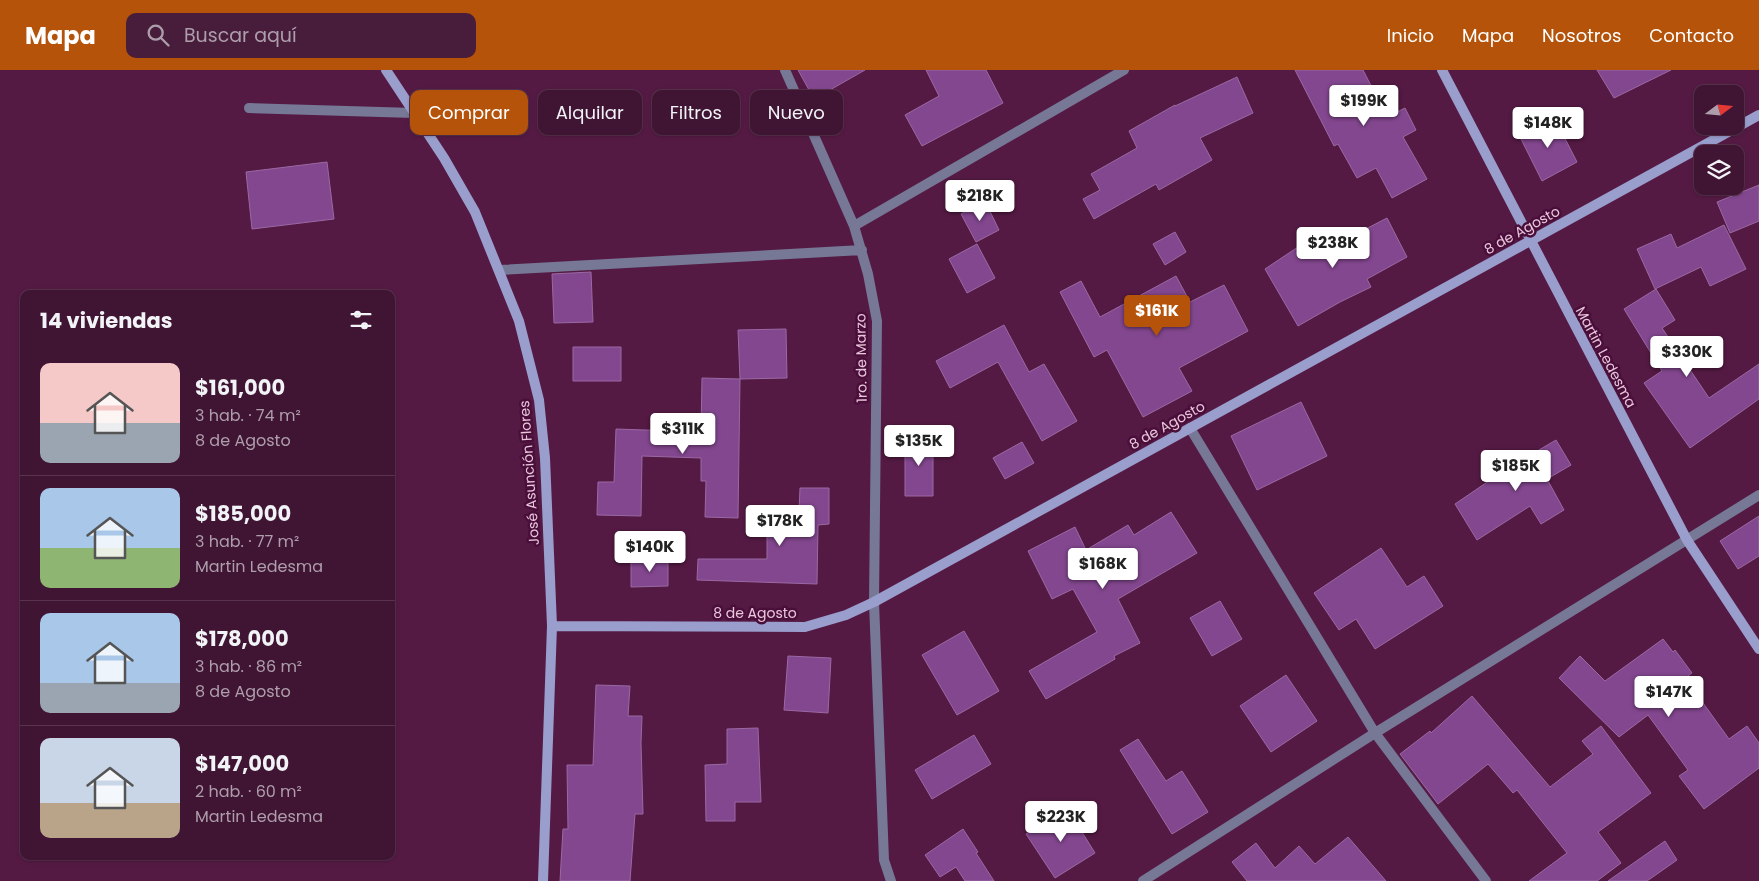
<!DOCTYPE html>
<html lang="es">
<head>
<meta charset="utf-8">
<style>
  :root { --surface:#401433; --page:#471d3b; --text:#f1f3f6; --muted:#ae9eac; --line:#59334e; --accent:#b45309 }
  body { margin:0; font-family:Poppins,sans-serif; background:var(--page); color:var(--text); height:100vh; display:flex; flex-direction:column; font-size:19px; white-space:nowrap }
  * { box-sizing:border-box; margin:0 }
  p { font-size:16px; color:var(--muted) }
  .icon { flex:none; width:28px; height:28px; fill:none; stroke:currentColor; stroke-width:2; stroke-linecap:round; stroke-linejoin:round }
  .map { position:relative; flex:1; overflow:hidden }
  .panel { position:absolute; left:20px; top:220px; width:375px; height:570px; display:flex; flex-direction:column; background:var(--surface); border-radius:10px; box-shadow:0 1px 4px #0004,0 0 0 1px var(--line) }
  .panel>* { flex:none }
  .hud { position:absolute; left:410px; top:20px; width:475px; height:45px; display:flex; gap:10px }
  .needle { width:32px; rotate:74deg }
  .buttons { position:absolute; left:1694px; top:15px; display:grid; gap:10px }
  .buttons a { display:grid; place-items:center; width:50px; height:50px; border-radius:10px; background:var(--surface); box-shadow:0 1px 4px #0004,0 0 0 1px var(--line); font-size:25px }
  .price { position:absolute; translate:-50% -42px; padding:0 11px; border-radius:5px; background:#fff; color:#222; font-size:16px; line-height:32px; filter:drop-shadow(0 1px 2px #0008) }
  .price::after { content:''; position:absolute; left:50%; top:30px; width:15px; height:11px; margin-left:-8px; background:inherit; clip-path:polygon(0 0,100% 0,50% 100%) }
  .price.on { background:var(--accent); color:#fff }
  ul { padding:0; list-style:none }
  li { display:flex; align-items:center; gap:15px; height:125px; padding:0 20px }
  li+li { border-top:1px solid var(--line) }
  li span { display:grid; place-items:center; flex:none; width:140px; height:100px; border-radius:10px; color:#555 }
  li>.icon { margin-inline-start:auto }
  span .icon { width:60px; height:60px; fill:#fffc; stroke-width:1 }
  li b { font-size:21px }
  h2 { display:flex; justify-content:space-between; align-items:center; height:60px; padding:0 20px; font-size:21px }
  .tag { padding:0 18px; border-radius:10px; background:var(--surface); box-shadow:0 1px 4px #0004,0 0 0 1px var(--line); font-size:18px; line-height:45px }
  .tag.on { background:var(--accent); color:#fff }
  header { display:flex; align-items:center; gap:30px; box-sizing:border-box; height:70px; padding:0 25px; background:var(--accent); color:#fff }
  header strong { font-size:24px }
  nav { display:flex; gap:28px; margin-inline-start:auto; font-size:18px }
  .search { width:350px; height:45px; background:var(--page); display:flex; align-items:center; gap:12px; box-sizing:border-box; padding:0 18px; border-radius:10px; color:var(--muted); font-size:19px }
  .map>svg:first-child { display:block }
  .building { fill:#83478f; stroke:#9a69a3 }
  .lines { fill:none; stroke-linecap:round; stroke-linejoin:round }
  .lane { stroke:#767896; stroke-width:10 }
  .street { stroke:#767896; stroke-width:10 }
  .secondary { stroke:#9a9ecd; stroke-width:10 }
  .labels { text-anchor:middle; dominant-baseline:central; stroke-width:5; stroke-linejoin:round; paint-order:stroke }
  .street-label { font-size:14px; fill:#eac6dc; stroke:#490f3a }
</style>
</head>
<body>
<header>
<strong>Mapa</strong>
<div class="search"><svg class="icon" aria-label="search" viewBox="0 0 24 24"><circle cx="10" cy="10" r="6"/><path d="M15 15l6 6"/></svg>Buscar aquí</div>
<nav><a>Inicio</a><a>Mapa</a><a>Nosotros</a><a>Contacto</a></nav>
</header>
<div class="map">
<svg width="1759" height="811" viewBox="0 0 1759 811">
  <rect width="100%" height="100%" fill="#551a44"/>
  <path class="building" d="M798 0H865L814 29Z
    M926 0H986L1003 33 922 76 905 45 939 26Z
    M1295 0H1363L1387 47 1405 38 1416 60 1403 67 1427 109 1392 128 1376 98 1357 108 1338 74 1334 76Z
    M1597 0H1671L1614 28Z
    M1237 7 1253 43 1200 68 1212 90 1159 120 1156 114 1094 149 1083 129 1100 120 1091 104 1137 78 1129 61 1175 35V36Z
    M1554 47 1577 92 1542 111 1519 65Z
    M327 92 334 149 252 159 246 102Z
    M1759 115V151L1730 163 1717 132Z
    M985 131 999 160 976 172 961 144Z
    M1387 148 1407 187 1367 209 1371 217 1340 232 1298 256 1265 199 1325 159 1335 175Z
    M1724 155 1746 199 1710 216 1701 197 1655 219 1637 179 1671 164 1677 178Z
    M1175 162 1186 182 1165 195 1153 174Z
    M977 174 995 208 967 223 949 189Z
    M591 202 593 252 554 253 552 204Z
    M1176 206 1190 232 1224 215 1248 261 1179 298 1192 321 1143 347 1107 280 1094 287 1060 222 1081 211 1100 247Z
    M1656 219 1675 250 1662 258 1709 328 1759 294V329L1690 378 1644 313 1662 301 1624 239Z
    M1004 255 1029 302 1044 294 1077 351 1042 371 998 292 950 318 936 291Z
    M786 259 787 308 740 309 738 260Z
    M573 277H621V311H573Z
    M702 308 740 309 738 448 705 447 706 411H701V388L642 386 641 446 597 445 598 412H614L616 359 701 362Z
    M1301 332 1327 386 1257 420 1231 366Z
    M905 367 933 368V426H905Z
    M1556 370 1571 395 1547 409 1564 440 1541 454 1530 436 1477 470 1455 434 1505 400Z
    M1022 372 1034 393 1005 409 993 388Z
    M800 418H829V454L818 455 817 514 697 510 698 489H767V441H799Z
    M1171 442 1197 483 1118 529 1140 573 1114 586 1115 589 1046 629 1029 601 1097 562 1073 519 1052 529 1028 481 1075 457 1086 480 1128 455 1134 465Z
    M1759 446V486L1738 499 1720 471Z
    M1381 478 1407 517 1424 506 1443 536 1375 579 1356 549 1339 560 1314 523Z
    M668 489V516L631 517V490Z
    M1220 531 1242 569 1212 586 1190 548Z
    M964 561 999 621 957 645 922 585Z
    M1663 569 1673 582 1675 580 1692 603 1685 608 1729 669 1747 656 1759 673V698L1704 739 1679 706 1688 700 1648 645 1619 667 1559 608 1580 586 1605 611Z
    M788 586 831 588 828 643 784 640Z
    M1286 605 1317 651 1271 682 1240 636Z
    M596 615 630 616 628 646H642L641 673 643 744H635L630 811H560L563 759H568L567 695H593Z
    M1472 626 1550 717 1593 684 1582 671 1601 656 1651 723 1598 762 1621 793 1597 811H1529L1567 783 1517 720 1513 723 1488 694 1438 734 1400 684 1430 661 1431 663Z
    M758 658 761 732H735V751H706L705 695 727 694V659Z
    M974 665 991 694 932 729 915 700Z
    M1138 669 1166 711 1182 701 1208 742 1172 764 1120 680Z
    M1067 738 1095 783 1055 808 1026 764Z
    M963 759 978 782 976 783 994 811H965L956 797 940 807 925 785Z
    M1348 767 1386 811H1247L1232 792 1256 773 1275 798 1299 776 1315 794Z
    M1665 771 1677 790 1647 811H1608Z"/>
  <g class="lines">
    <path class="lane" d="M249 38 414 43"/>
    <path class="street" d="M785 0 854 156 868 204 877 251 874 532 884 790 891 811
      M854 156 1124 0
      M499 200 862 180
      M1190 358 1375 663 1486 811
      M1143 811 1375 663 1759 425"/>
    <path class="secondary" d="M386 0 444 88 475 142 519 251 539 330 545 388 552 556 543 811
      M1442 0 1687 470 1759 579
      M552 556 805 557 846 545 874 532 1759 45"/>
  </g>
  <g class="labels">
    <g class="street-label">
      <text transform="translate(1522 160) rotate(-29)">8 de Agosto</text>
      <text transform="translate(1606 287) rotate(62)">Martin Ledesma</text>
      <text transform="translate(861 288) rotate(-91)">1ro. de Marzo</text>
      <text transform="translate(1167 355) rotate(-29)">8 de Agosto</text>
      <text transform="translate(529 403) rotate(-94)">José Asunción Flores</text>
      <text x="755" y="543">8 de Agosto</text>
    </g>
  </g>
</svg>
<div class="buttons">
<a><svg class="needle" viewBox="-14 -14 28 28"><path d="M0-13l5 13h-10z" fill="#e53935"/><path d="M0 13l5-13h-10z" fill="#ae9eac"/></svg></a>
<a><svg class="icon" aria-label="layers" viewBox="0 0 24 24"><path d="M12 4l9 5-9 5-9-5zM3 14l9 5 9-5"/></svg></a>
</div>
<b class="price" style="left:1364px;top:57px">$199K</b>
<b class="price" style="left:1548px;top:79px">$148K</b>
<b class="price" style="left:980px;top:152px">$218K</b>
<b class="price" style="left:1333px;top:199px">$238K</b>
<b class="price on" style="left:1157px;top:267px">$161K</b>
<b class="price" style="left:1687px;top:308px">$330K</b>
<b class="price" style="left:683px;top:385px">$311K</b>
<b class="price" style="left:919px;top:397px">$135K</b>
<b class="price" style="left:1516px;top:422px">$185K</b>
<b class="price" style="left:780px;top:477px">$178K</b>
<b class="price" style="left:650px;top:503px">$140K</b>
<b class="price" style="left:1103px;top:520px">$168K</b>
<b class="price" style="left:1669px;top:648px">$147K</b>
<b class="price" style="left:1061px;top:773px">$223K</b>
<div class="hud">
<a class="tag on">Comprar</a>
<a class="tag">Alquilar</a>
<a class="tag">Filtros</a>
<a class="tag">Nuevo</a>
</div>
<section class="panel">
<h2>14 viviendas<svg class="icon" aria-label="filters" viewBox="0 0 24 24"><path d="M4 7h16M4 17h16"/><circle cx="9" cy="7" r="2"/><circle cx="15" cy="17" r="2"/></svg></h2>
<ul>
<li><span style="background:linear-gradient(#f6c9c9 60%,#9aa5b1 0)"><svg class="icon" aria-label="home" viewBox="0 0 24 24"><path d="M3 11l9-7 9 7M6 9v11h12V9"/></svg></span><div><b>$161,000</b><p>3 hab. · 74 m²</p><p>8 de Agosto</p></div></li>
<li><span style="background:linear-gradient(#a9c7e8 60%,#8fb573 0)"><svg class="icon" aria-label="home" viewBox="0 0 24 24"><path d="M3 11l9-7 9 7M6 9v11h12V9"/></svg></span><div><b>$185,000</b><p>3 hab. · 77 m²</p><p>Martin Ledesma</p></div></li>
<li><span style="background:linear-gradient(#a9c7e8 70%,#9aa5b1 0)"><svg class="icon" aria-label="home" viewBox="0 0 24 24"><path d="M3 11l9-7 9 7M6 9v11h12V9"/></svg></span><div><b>$178,000</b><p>3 hab. · 86 m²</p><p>8 de Agosto</p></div></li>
<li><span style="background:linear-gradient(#c9d6e8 65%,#b9a48a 0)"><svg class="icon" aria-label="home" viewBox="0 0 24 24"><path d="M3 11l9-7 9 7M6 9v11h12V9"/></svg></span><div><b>$147,000</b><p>2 hab. · 60 m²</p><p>Martin Ledesma</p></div></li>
</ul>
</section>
</div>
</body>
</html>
